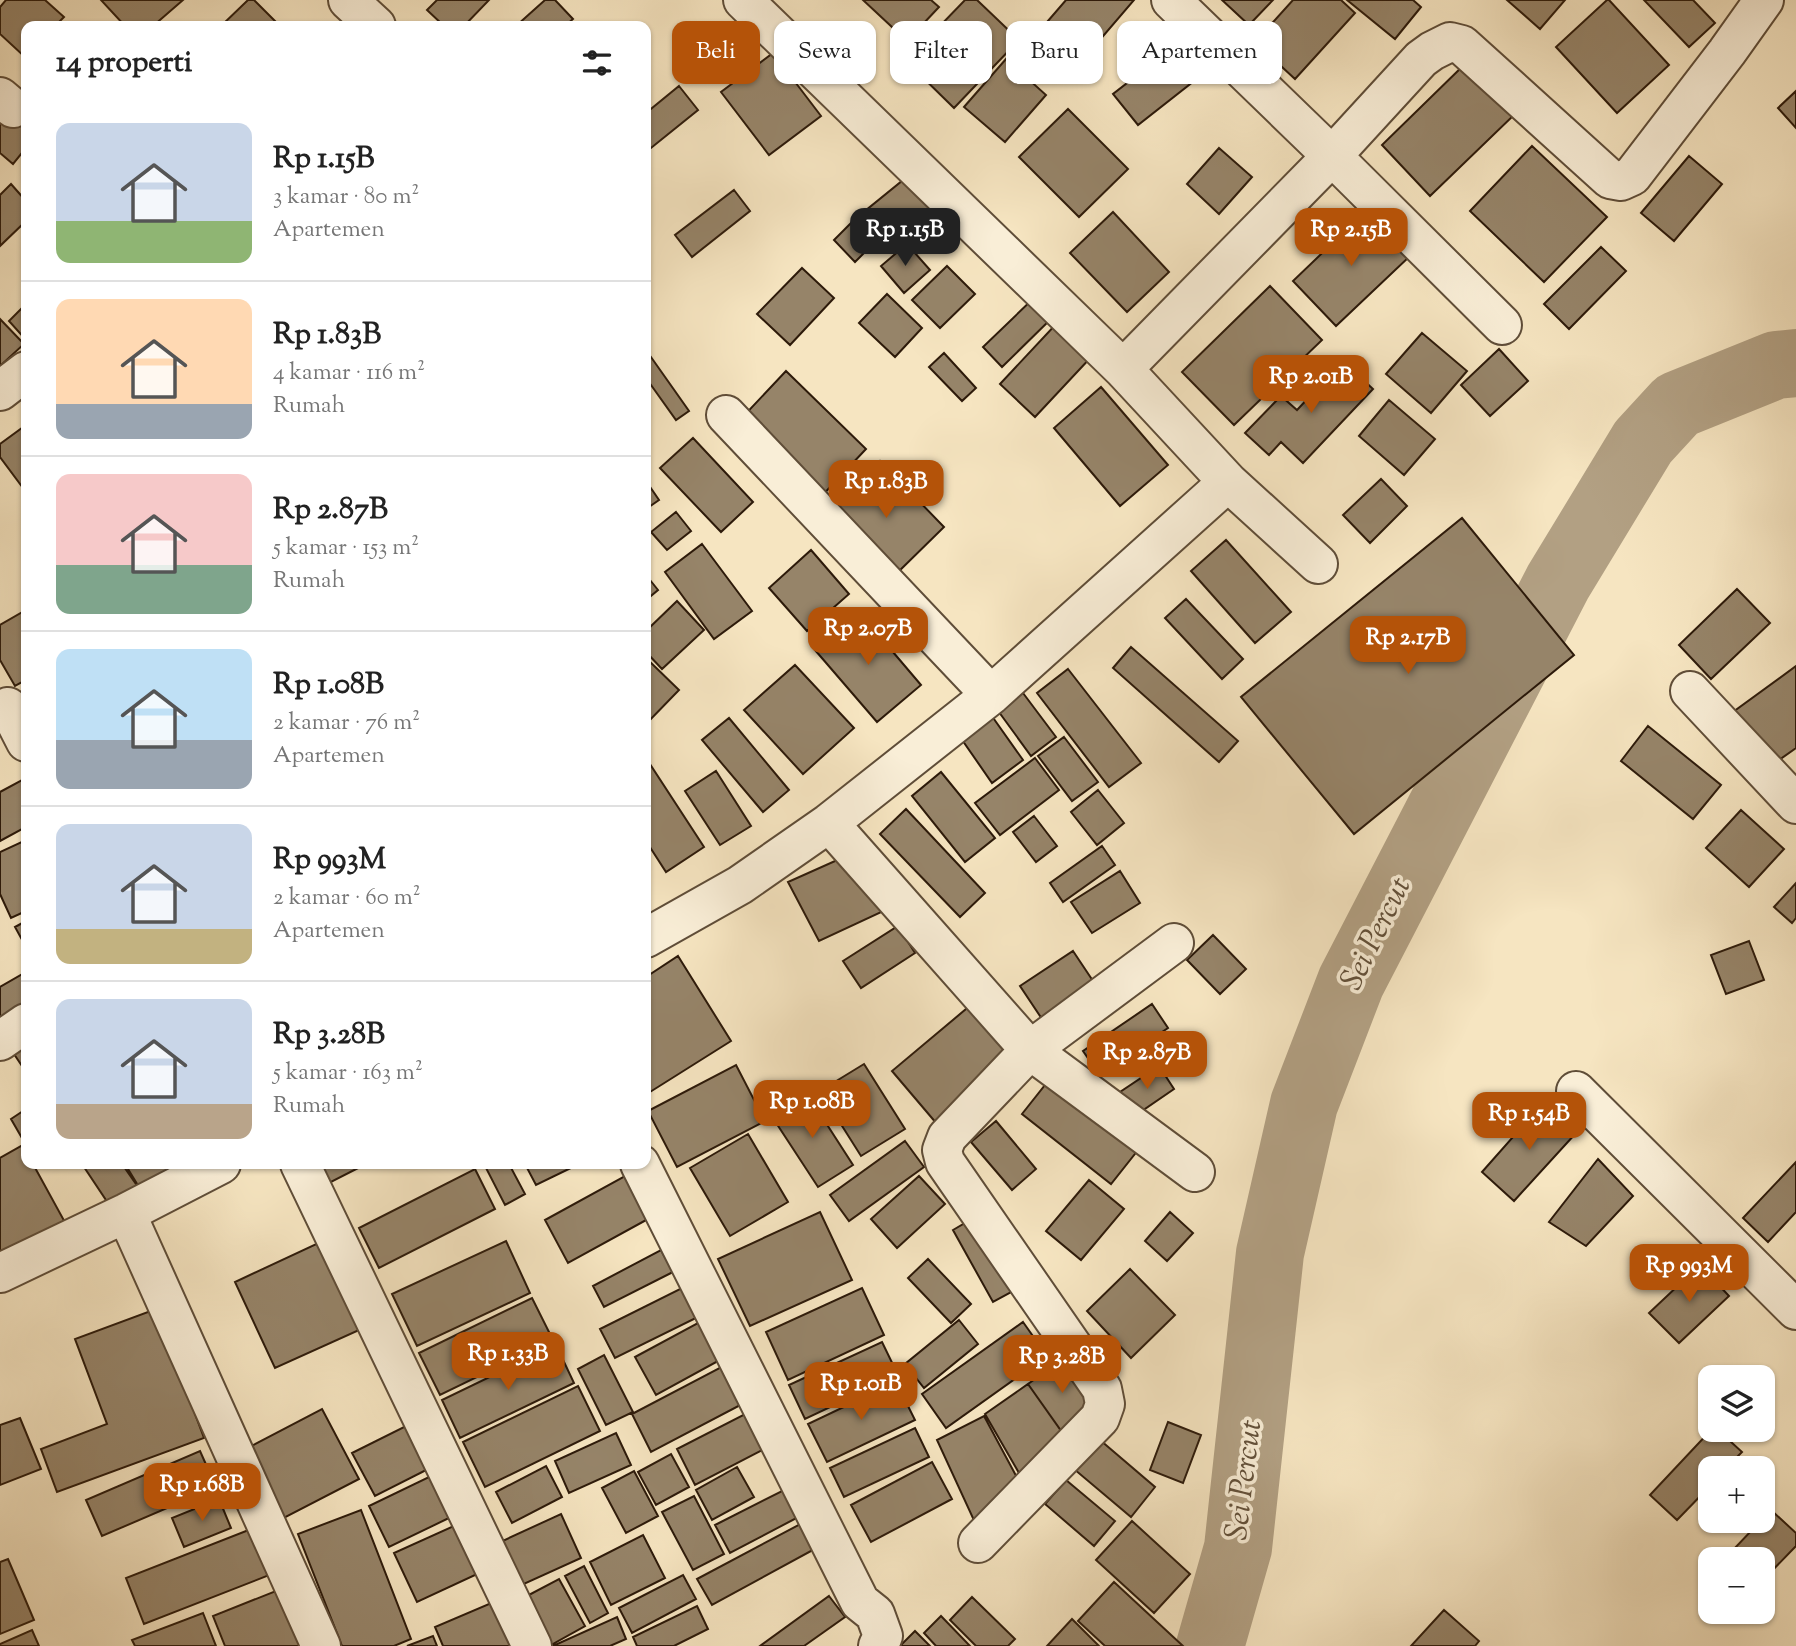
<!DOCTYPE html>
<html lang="id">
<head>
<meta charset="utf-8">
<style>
  :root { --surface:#fff; --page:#f2f2f2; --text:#222; --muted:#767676; --line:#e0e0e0; --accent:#b45309 }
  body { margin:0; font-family:"Sorts Mill Goudy",serif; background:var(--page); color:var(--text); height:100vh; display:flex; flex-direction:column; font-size:26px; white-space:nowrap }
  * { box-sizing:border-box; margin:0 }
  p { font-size:23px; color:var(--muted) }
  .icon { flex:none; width:38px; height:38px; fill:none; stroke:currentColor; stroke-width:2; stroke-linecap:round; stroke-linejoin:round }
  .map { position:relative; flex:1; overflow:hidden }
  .side { position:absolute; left:21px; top:21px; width:630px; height:1148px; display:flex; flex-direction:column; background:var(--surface); border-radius:14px; box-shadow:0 2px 5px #0004 }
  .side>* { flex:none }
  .banner { position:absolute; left:672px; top:21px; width:665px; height:63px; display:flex; gap:14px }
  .fabs { position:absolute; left:1698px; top:1365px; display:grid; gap:14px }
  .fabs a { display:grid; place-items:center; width:77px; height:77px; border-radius:14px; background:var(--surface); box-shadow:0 2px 5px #0004; font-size:35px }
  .price { position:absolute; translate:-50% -60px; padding:0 16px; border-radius:14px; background:var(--accent); color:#fff; font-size:23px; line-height:46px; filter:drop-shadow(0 2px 4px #0008) }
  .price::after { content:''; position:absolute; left:50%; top:42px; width:21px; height:16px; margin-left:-10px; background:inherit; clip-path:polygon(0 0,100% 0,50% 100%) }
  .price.on { background:#222; color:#fff }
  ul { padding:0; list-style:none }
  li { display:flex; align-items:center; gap:21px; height:175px; padding:0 35px }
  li+li { border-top:2px solid var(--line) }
  li span { display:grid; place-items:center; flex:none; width:196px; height:140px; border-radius:14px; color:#555 }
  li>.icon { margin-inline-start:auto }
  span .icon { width:84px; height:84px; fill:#fffc; stroke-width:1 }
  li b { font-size:30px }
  h2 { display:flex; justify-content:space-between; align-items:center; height:84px; padding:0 35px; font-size:30px }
  .tag { padding:0 24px; border-radius:14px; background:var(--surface); box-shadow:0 2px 5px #0004; font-size:24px; line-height:63px }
  .tag.on { background:var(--accent); color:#fff }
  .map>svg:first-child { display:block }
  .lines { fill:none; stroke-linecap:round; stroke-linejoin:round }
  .river { stroke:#b2a083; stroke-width:68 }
  .building { fill:#968469; stroke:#2d1a0a; stroke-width:2 }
  .minor-casing { stroke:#5f4d38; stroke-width:42 }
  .minor { stroke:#f9eed7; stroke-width:38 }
  .labels { text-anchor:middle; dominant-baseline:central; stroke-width:7; stroke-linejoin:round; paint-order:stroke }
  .water-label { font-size:32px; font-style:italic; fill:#62503a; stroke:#f9eed7 }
</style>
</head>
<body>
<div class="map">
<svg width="1796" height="1646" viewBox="0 0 1796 1646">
  <rect width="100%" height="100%" fill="#f6e5c1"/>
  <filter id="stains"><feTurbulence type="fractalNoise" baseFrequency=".00286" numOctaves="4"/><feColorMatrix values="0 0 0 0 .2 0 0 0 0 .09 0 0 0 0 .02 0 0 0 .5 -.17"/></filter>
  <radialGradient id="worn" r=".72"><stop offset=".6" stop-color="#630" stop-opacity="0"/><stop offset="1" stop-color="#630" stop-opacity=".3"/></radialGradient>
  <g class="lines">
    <path class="river" d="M1210 1646 1238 1548 1270 1253 1304 1104 1351 982 1558 582 1643 442 1677 405 1776 365 1796 363"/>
  </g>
  <path class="building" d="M6 0H45L64 17 55 26H26V58L0 34V7Z
    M101 0H183L153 26H125Z
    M248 0H254L280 26H221Z
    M437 0H489L464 26H444L427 10Z
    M545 0H555L573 19 565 26H516Z
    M863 0H931L939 7 907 41Z
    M965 0H977L1019 40 954 108 906 61Z
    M1066 0H1134L1074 70 1035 36Z
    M1222 0H1273L1249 25Z
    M1293 0H1341L1355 13 1295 79 1255 42Z
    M1347 0H1413L1421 7 1395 39Z
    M1507 0H1565L1540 29Z
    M1607 0H1609L1669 65 1617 113 1556 47Z
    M1644 0H1693L1715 23 1689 47Z
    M1184 39 1208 70 1138 125 1113 94Z
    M773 53 821 116 769 155 721 92Z
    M1006 59 1046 95 1005 142 964 107Z
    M1467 62 1516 113 1430 196 1382 145Z
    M679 86 698 110 646 152V113Z
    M1796 91V128L1778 108Z
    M0 107 26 130V148L13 164 0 153Z
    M1068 109 1128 169 1079 217 1019 157Z
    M1532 146 1607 217 1544 282 1470 211Z
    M1219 148 1252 177 1219 214 1187 184Z
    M1689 156 1722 184 1674 241 1641 213Z
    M913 172 942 207 893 246 865 211Z
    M11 184 26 201V221L0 246V195Z
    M734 190 750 211 692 257 675 235Z
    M1366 211 1410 256 1336 326 1293 281Z
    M1113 212 1169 272 1127 312 1070 253Z
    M860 214 881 236 855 262 834 240Z
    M907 244 930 270 904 293 881 266Z
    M1601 247 1626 271 1569 329 1544 304Z
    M947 266 975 294 940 328 912 300Z
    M802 268 834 298 790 345 757 314Z
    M1270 286 1322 340 1234 425 1182 372Z
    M887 294 922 328 895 357 859 323Z
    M1037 295 1056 314 1002 367 983 347Z
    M26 304V340L9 321Z
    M0 319 24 344 0 366Z
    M1058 322 1093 355 1035 417 1000 384Z
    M1422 333 1467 371 1431 413 1386 374Z
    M1499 349 1528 381 1490 416 1461 385Z
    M646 350 689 411 676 420 646 378Z
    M944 353 976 388 962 401 929 367Z
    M1343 361 1373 389 1303 463 1281 442 1269 455 1245 433 1281 396 1297 410Z
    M786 371 866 449 818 500 738 422Z
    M1101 387 1168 465 1120 506 1054 428Z
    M1389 400 1435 439 1404 475 1359 436Z
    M26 425V492L0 457V444Z
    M693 438 753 502 721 532 660 468Z
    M880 461 944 527 892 578 828 512Z
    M1381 479 1407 506 1370 543 1343 515Z
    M646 481 659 500 646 509Z
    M676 512 691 531 667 550 651 532Z
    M1462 518 1574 655 1354 834 1241 697Z
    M1226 540 1291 612 1255 643 1191 571Z
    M702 544 752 611 714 639 665 572Z
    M811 550 849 594 807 631 769 588Z
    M646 575 658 590 646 600Z
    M1737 589 1770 623 1711 679 1679 645Z
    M1186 599 1243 659 1222 679 1165 618Z
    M677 601 704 630 662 669 646 652V631Z
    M26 610V680L15 686 0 660V625Z
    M859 612 921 685 877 722 815 650Z
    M1131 647 1238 741 1219 762 1113 668Z
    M646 658 679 690 646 724Z
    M795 665 854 728 803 774 744 710Z
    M1796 666V748L1772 765 1733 712Z
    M1068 669 1141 763 1109 787 1037 693Z
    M1020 689 1056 737 1031 756 996 708Z
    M989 712 1023 760 992 783 958 734Z
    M729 718 789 790 763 812 702 740Z
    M1648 726 1721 785 1693 819 1621 761Z
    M1064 737 1098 782 1072 801 1038 756Z
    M646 758 704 847 666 872 646 841Z
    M1035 758 1059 790 1000 835 975 803Z
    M716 771 751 826 720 845 685 791Z
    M941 772 995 838 965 862 912 796Z
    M22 780 26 788V827L0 841V792Z
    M1098 790 1124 823 1097 845 1071 812Z
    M906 809 985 893 960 917 880 834Z
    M1741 810 1784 849 1749 887 1706 848Z
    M1034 816 1057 846 1036 862 1013 832Z
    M26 840V911L11 918 0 894V852Z
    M1102 846 1115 865 1063 902 1050 883Z
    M844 857 890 908 819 941 788 882Z
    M1120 871 1140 903 1092 933 1071 902Z
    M1796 883V918L1792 923 1774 907Z
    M26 921V947L15 927Z
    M898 926 915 953 861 988 843 961Z
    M1213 935 1246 969 1220 994 1187 960Z
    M1749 941 1764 980 1726 994 1711 955Z
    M1073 951 1097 987 1044 1022 1020 986Z
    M678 956 731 1041 650 1092 646 1086V977Z
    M26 972V1007L0 1022V987Z
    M972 1004 1016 1056 937 1124 892 1071Z
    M1152 1004 1168 1028 1099 1074 1083 1051Z
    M26 1037V1072L10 1048Z
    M864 1064 905 1129 861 1156 820 1091Z
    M736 1065 765 1121 677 1167 648 1111Z
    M1159 1066 1174 1089 1136 1115 1120 1092Z
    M1053 1075 1142 1145 1111 1184 1022 1114Z
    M806 1092 853 1165 818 1187 771 1115Z
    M1543 1103 1576 1133 1514 1201 1482 1172Z
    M26 1109V1145L11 1119Z
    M996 1121 1036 1169 1012 1190 971 1142Z
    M748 1134 788 1202 730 1236 690 1168Z
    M905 1141 924 1167 849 1221 830 1195Z
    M23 1145 26 1151V1164H33L67 1226 0 1263V1158Z
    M1598 1159 1633 1196 1586 1246 1549 1222Z
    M1796 1162V1212L1768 1242 1743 1218Z
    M82 1164H122L138 1187 110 1206Z
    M125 1164H167L176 1178 145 1197Z
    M318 1164H366L329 1183Z
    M484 1164H509L525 1194 505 1205Z
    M525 1164H579L536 1185Z
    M475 1169 495 1209 379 1268 359 1228Z
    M625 1176 648 1219 568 1263 545 1220Z
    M919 1176 945 1204 897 1248 871 1219Z
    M1089 1180 1124 1209 1081 1260 1046 1231Z
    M820 1212 852 1280 750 1326 718 1259Z
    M1170 1212 1193 1233 1167 1261 1145 1241Z
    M977 1216 1017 1289 993 1302 953 1230Z
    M327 1239 368 1326 275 1368 235 1282Z
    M506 1241 530 1293 417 1346 392 1294Z
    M661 1250 673 1272 604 1307 593 1286Z
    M928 1259 971 1304 951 1323 908 1278Z
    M1700 1265 1729 1296 1679 1343 1649 1313Z
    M1130 1269 1175 1315 1131 1358 1087 1311Z
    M692 1283 706 1313 615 1358 600 1329Z
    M862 1288 884 1335 788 1380 766 1332Z
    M532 1298 553 1340 440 1395 419 1353Z
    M156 1309 204 1438 57 1492 41 1449 107 1424 75 1339Z
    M709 1317 729 1355 656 1395 635 1357Z
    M959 1320 978 1344 924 1388 905 1364Z
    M1023 1322 1047 1356 946 1428 922 1394Z
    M882 1342 898 1375 805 1419 789 1385Z
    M556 1345 574 1383 460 1438 442 1400Z
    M604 1355 633 1412 606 1425 578 1369Z
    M1068 1356 1091 1411 1064 1435 1028 1384Z
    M729 1363 748 1401 651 1452 632 1414Z
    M896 1382 915 1420 827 1462 808 1424Z
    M1028 1384 1064 1435 1023 1480 985 1414Z
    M578 1386 600 1431 485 1487 463 1442Z
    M322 1409 359 1479 276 1522 240 1452Z
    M751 1411 770 1446 695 1485 677 1449Z
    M984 1416 1020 1483 978 1529 937 1440Z
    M20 1418 41 1469 0 1485V1425Z
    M418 1420 440 1463 375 1496 352 1453Z
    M1168 1422 1201 1435 1183 1483 1150 1470Z
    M915 1428 929 1457 844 1497 830 1468Z
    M1711 1430H1718L1742 1452 1726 1468H1710V1486L1677 1520 1650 1495Z
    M616 1433 631 1465 569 1493 555 1461Z
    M1093 1434 1155 1487 1131 1517 1068 1464Z
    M200 1451 216 1487 102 1536 86 1500Z
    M671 1454 689 1487 656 1505 638 1472Z
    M932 1462 952 1499 871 1542 851 1505Z
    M546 1466 562 1497 512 1523 496 1492Z
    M737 1467 754 1497 712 1520 696 1490Z
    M634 1471 658 1516 626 1533 602 1488Z
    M431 1476 451 1517 389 1547 369 1506Z
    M1066 1480 1115 1521 1094 1546 1045 1504Z
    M792 1486 806 1513 730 1553 715 1525Z
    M694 1496 724 1554 693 1570 662 1512Z
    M219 1499 231 1528 184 1547 172 1518Z
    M361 1510 411 1639 394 1646H342L298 1534Z
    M1771 1510 1796 1533V1546L1764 1579 1762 1578V1559H1742L1733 1550Z
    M561 1514 581 1558 515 1588 496 1544Z
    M808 1520 822 1545 712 1605 697 1579Z
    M465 1521 488 1569 417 1602 394 1553Z
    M1132 1521 1190 1574 1154 1613 1096 1560Z
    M259 1526 277 1572 144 1624 126 1578Z
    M643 1535 665 1578 611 1605 590 1562Z
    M8 1559 34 1620 0 1634V1562Z
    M584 1566 608 1613 590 1623 565 1576Z
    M683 1575 696 1599 632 1633 619 1608Z
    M559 1579 585 1626 551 1645 525 1597Z
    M1114 1582 1183 1646H1105L1078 1621Z
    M286 1587 309 1646H225L213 1616Z
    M829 1596 845 1617 804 1646H760Z
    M972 1597 1015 1639 1008 1646H976L950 1620Z
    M503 1598 521 1641 510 1646H443L435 1627Z
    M697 1606 708 1629 674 1646H637L633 1637Z
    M1444 1610 1479 1641 1475 1646H1411Z
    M203 1613 216 1646H135L132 1640Z
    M941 1616 970 1646H936L924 1633Z
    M617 1617 626 1639 610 1646H553Z
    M1072 1619 1099 1646H1047Z
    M32 1630 39 1646H0V1644Z
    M915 1631 930 1646H900Z
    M433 1636 437 1646H407Z"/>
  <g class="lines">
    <defs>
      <path id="minor" d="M348 0 376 26
        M743 0 1123 369 1228 482
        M1171 0 1332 156 1502 325
        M0 97 13 108
        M1123 369 1332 156 1421 59 1432 51 1450 42 1462 45 1610 179 1621 181 1632 176 1727 52 1764 0
        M0 391 26 371
        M726 415 991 695
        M1690 691 1796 804
        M8 707 26 742
        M829 823 1030 1050 1195 1172
        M646 938 740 885 829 823 991 695 1228 482 1318 564
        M0 1041 26 1023
        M1576 1091 1796 1310
        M300 1164 532 1646
        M640 1164 860 1602 875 1614 883 1636 878 1646
        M126 1213 321 1646
        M0 1273 126 1213 221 1164
        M978 1543 1100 1418 1105 1404 1102 1389 945 1162 942 1150 947 1137 1030 1050 1174 943"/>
    </defs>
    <use href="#minor" class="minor-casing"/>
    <use href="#minor" class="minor"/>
  </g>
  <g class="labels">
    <g class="water-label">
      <text transform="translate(1377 934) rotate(-64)">Sei Percut</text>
      <text transform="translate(1245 1480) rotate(-83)">Sei Percut</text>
    </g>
  </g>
  <rect width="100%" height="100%" filter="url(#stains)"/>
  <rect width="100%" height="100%" fill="url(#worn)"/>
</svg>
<div class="fabs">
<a><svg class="icon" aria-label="layers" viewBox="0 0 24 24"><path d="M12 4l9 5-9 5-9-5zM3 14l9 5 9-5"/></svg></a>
<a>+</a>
<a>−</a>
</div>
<b class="price on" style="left:905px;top:268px">Rp 1.15B</b>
<b class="price" style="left:1351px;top:268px">Rp 2.15B</b>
<b class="price" style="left:1311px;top:415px">Rp 2.01B</b>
<b class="price" style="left:886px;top:520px">Rp 1.83B</b>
<b class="price" style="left:868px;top:667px">Rp 2.07B</b>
<b class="price" style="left:1408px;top:676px">Rp 2.17B</b>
<b class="price" style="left:1147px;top:1091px">Rp 2.87B</b>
<b class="price" style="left:812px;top:1140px">Rp 1.08B</b>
<b class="price" style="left:1529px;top:1152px">Rp 1.54B</b>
<b class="price" style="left:1689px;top:1304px">Rp 993M</b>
<b class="price" style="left:508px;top:1392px">Rp 1.33B</b>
<b class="price" style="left:1062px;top:1395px">Rp 3.28B</b>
<b class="price" style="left:861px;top:1422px">Rp 1.01B</b>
<b class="price" style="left:202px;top:1523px">Rp 1.68B</b>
<div class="banner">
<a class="tag on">Beli</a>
<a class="tag">Sewa</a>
<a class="tag">Filter</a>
<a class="tag">Baru</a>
<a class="tag">Apartemen</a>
</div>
<section class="side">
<h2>14 properti<svg class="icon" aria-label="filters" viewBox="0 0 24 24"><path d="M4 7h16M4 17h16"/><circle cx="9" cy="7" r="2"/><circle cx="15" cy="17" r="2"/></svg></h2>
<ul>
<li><span style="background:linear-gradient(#c9d6e8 70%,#8fb573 0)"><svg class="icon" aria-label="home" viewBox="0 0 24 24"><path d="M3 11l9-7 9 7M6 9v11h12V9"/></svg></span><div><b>Rp 1.15B</b><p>3 kamar · 80 m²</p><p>Apartemen</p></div></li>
<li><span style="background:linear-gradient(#ffd9b3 75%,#9aa5b1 0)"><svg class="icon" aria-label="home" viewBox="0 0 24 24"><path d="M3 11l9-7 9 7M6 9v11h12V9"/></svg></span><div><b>Rp 1.83B</b><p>4 kamar · 116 m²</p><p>Rumah</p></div></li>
<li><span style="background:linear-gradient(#f6c9c9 65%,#7fa58c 0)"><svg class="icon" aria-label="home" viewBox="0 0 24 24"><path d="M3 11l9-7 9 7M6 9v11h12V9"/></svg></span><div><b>Rp 2.87B</b><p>5 kamar · 153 m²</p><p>Rumah</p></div></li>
<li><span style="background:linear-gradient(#bfe0f5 65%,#9aa5b1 0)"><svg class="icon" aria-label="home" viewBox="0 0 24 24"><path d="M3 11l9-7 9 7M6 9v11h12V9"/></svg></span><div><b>Rp 1.08B</b><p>2 kamar · 76 m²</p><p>Apartemen</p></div></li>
<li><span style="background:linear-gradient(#c9d6e8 75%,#c2b280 0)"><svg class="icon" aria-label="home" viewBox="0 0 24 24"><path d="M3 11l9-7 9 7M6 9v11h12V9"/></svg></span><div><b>Rp 993M</b><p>2 kamar · 60 m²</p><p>Apartemen</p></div></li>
<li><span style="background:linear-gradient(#c9d6e8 75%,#b9a48a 0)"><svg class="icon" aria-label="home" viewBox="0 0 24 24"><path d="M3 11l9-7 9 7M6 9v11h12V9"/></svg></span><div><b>Rp 3.28B</b><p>5 kamar · 163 m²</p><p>Rumah</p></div></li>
</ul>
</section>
</div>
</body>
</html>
